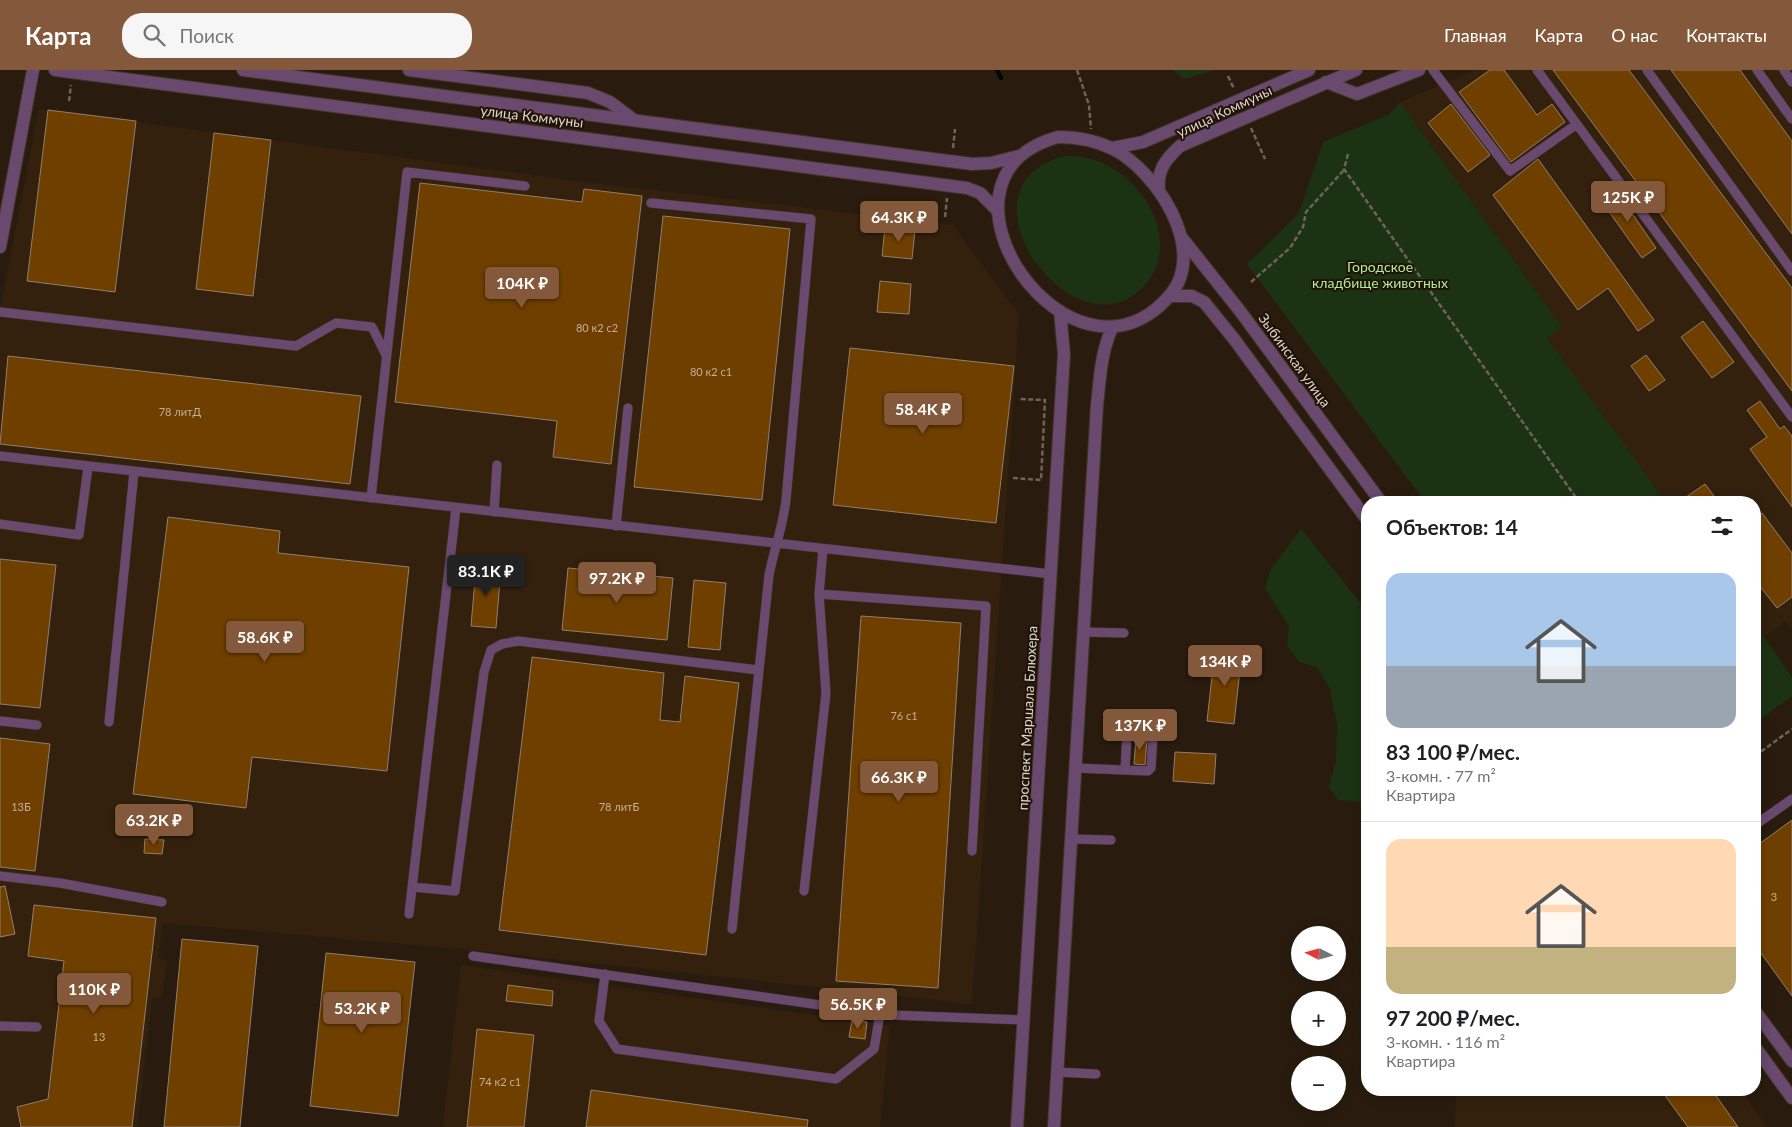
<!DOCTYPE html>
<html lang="ru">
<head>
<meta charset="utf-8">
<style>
  :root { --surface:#fff; --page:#f6f6f6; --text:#202124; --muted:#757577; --line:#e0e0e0; --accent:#84583b }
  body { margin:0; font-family:Lato,sans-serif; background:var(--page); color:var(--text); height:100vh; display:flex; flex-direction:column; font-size:19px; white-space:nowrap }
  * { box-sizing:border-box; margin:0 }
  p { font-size:16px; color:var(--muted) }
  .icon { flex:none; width:28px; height:28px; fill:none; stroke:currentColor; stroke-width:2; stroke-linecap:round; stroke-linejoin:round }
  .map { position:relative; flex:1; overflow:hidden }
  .sheet { position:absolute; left:1361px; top:426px; width:400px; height:600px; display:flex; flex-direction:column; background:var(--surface); border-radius:20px; box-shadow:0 2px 12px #0003 }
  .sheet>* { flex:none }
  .needle { width:32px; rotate:276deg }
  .buttons { position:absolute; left:1291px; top:856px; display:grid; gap:10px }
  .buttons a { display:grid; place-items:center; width:55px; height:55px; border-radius:50%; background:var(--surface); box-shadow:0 2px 12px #0003; font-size:25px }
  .price { position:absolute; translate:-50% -42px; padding:0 11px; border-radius:5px; background:var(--accent); color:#fff; font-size:16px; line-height:32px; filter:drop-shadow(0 1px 2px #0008) }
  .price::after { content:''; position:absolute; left:50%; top:30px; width:15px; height:11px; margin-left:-8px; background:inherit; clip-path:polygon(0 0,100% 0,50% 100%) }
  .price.active { background:#222; color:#fff }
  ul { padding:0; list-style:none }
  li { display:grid; align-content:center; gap:10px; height:265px; padding:0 25px }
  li+li { border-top:1px solid var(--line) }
  li span { display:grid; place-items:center; height:155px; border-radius:15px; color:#555 }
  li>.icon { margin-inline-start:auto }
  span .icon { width:90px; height:90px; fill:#fffc; stroke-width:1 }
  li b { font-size:21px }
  h2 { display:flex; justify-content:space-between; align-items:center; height:60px; padding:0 25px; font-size:21px }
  header { display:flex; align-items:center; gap:30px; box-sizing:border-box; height:70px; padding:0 25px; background:var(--accent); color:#fff }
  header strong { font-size:24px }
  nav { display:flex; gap:28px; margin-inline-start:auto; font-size:18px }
  .search { width:350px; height:45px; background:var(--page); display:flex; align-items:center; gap:12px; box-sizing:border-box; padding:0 18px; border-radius:20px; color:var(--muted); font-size:19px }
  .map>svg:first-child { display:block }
  .built { fill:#33210e }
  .green { fill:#1c3313 }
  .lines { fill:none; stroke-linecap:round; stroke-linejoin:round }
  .stream { stroke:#000709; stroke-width:4.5 }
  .building { fill:#6f3f00; stroke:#907f6f }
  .service-casing { stroke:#423629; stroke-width:10 }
  .minor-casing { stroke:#423629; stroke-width:14 }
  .tertiary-casing { stroke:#423629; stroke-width:14 }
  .path { stroke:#6f6357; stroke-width:2.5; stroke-dasharray:5 2.5; stroke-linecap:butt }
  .service { stroke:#69496e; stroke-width:9 }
  .minor { stroke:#69496e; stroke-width:12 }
  .tertiary { stroke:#69496e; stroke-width:12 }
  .labels { text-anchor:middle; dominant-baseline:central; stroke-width:4; stroke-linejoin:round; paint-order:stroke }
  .number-label { font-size:11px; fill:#c2b099 }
  .street-label { font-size:14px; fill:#ded5cc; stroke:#1f1206 }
  .park-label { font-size:14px; fill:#afeb99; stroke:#1f1206 }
</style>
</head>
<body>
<header>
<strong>Карта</strong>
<div class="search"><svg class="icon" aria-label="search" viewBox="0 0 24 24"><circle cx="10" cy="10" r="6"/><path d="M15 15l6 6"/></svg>Поиск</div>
<nav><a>Главная</a><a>Карта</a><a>О нас</a><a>Контакты</a></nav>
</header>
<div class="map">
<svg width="1792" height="1057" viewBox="0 0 1792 1057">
  <rect width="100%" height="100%" fill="#291c0e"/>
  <path class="built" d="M1477 0H1792V560L1785 551 1765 566 1755 553V432H1666L1546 268 1562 257 1400 32Z
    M39 39 592 113 953 155 1019 245 972 934 461 879 163 853 158 887 167 891 162 928H152L137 1057H0V239Z
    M461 895 890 956 880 1057H443Z
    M1456 1020H1740L1767 1057H1455Z"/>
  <path class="green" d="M1173 0H1215L1184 9Z
    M1400 32 1562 257 1547 268 1666 432H1425L1247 194 1299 143 1323 72 1390 44Z
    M1064 86C1080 86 1094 88 1108 96 1152 119 1182 181 1140 220 1072 284 949 118 1064 86Z
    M1301 459 1367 541V732L1338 730 1329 717 1336 691 1337 654 1330 619 1317 597 1299 592 1287 575 1289 556 1265 518 1271 499Z
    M1755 553 1792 608V626L1755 653Z"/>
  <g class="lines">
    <path class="stream" d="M997 0 1001 8"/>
  </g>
  <path class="building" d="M1490 0H1504L1537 45 1552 34 1565 52 1511 92 1459 22Z
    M1553 0H1629L1792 218V321Z
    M1671 0H1740L1792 71V164Z
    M1451 34 1490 85 1468 102 1428 53Z
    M48 40 136 51 115 222 27 211Z
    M214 63 271 70 253 226 196 219Z
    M1538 89 1654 250 1638 261 1608 218 1578 240 1493 125Z
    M420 113 582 132 584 119 642 126 611 394 553 387 557 351 395 332Z
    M1615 119 1656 178 1642 188 1600 129Z
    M663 146 790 159 762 430 634 417Z
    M885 157 915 160 912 189 882 186Z
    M880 211 911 214 909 244 877 242Z
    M1703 251 1734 292 1712 308 1681 267Z
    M850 278 1014 296 996 453 833 435Z
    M1646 285 1665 310 1649 321 1631 296Z
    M8 286 361 326 350 414 0 374Z
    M1760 331 1780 359 1784 356 1792 366V437L1750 379 1767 367 1747 340Z
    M1705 414 1714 426 1704 432H1679Z
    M1762 443 1792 483V527L1777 538 1755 510V448Z
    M168 447 280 461 278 483 409 497 387 701 252 687 246 738 133 724Z
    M0 489 56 495 40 638 0 634Z
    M476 497 501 499 496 558 471 556Z
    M568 498 673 508 667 570 562 560Z
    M694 510 726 513 720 580 688 577Z
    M861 546 961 553 938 918 836 911Z
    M1215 579 1242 582 1234 654 1207 651Z
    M532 587 664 603 660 650 680 652 685 606 739 613 706 885 499 860Z
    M0 668 50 674 35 801 0 797Z
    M1136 668 1147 669 1145 695 1134 694Z
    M1175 682 1216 684 1214 714 1173 711Z
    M1792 750V926L1755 875V777Z
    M145 769 164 770 162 784 144 783Z
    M5 816 15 864 0 867V817Z
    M34 835 156 848 132 1057H21L17 1037 48 1029 64 891 28 886Z
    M182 869 258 876 240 1057H164Z
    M326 883 415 892 398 1046 310 1036Z
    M508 915 553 921 552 936 506 931Z
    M852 950 867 952 865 969 849 967Z
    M477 959 534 965 524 1057H467Z
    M591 1020 808 1050 807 1057H586Z
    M1661 1020H1712L1738 1057H1688Z"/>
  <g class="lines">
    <defs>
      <path id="service" d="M1433 0 1510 101 1577 54
        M1537 0 1792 347
        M1647 0 1792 201
        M1757 0 1792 49
        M1784 0 1792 12
        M651 133 811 149 786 430C783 456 774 480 769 505L732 859
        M0 242 296 276 336 253 372 257 386 285
        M0 386 1051 504
        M371 428 407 102 525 116
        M494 442 497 395
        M0 454 79 465 88 397
        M616 456 628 338
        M819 524 986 536 972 781
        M1083 562 1124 563
        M0 651 37 655
        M109 652 134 402
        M1075 698 1148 701 1151 698 1153 666C1146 660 1136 661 1127 664L1125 700
        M1755 755 1792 729
        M1071 769 1111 770
        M0 806 60 813 162 832
        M412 817 455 821 484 602 491 580 502 574 518 571 758 600
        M804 821 826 623 819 524 823 479
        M409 844 456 438
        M473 886 891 945 1024 950
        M605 904 599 951 617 979 836 1009 874 979 880 944
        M0 956 37 957
        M1057 1002 1096 1004"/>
      <path id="minor" d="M55 0 967 118 980 123 997 140
        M243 0 972 94 991 93 1019 86
        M409 0 588 23 610 32 634 50
        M1326 12 1357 24 1419 0
        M1182 168 1240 241 1381 432
        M0 177 33 0
        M1169 226H1192L1204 232 1234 269 1368 451
        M1755 941 1792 991
        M1755 977 1792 1028"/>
      <path id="tertiary" d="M1058 67C1077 67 1095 70 1113 79 1155 100 1208 178 1171 224 1073 341 909 108 1058 67Z
        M1112 78 1143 72 1309 0
        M1159 121C1157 100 1165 90 1180 76L1356 0
        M1017 1057 1064 284 1060 241
        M1054 1057 1097 335C1100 308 1101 282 1112 258"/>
    </defs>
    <use href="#service" class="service-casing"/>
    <use href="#minor" class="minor-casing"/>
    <use href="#tertiary" class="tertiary-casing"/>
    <path class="path" d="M1077 0 1089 35 1091 59
      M1228 6 1234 19
      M69 31 71 15
      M1251 58 1265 89
      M953 78 955 59
      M1348 84 1344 99 1579 432
      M945 147 947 128
      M1251 212 1290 178 1303 157 1306 142 1344 100
      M1013 408 1041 410 1045 330 1018 329
      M1755 676 1759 682
      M1755 686 1792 659"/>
    <use href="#service" class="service"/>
    <use href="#minor" class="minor"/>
    <use href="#tertiary" class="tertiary"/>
  </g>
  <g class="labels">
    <g class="number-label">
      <text x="597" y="257">80 к2 с2</text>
      <text x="711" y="301">80 к2 с1</text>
      <text x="180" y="341">78 литД</text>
      <text x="904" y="645">76 с1</text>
      <text x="21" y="736">13Б</text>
      <text x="619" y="736">78 литБ</text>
      <text x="1774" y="826">3</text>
      <text x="99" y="966">13</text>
      <text x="500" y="1011">74 к2 с1</text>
    </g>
    <g class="street-label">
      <text transform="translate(1224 41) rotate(-25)">улица Коммуны</text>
      <text transform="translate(532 46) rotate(7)">улица Коммуны</text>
      <text transform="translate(1295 290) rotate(54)">Зыбинская улица</text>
      <text transform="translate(1027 648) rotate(-87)">проспект Маршала Блюхера</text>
    </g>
    <g class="park-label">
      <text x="1380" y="196">Городское<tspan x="1380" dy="16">кладбище животных</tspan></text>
    </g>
  </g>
</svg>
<div class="buttons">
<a><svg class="needle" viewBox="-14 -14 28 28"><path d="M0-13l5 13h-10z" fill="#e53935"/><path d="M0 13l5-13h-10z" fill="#757577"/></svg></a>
<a>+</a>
<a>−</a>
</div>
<b class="price" style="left:1628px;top:153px">125K ₽</b>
<b class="price" style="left:899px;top:173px">64.3K ₽</b>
<b class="price" style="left:522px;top:239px">104K ₽</b>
<b class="price" style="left:923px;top:365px">58.4K ₽</b>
<b class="price active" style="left:486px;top:527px">83.1K ₽</b>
<b class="price" style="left:617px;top:534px">97.2K ₽</b>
<b class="price" style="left:265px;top:593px">58.6K ₽</b>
<b class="price" style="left:1225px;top:617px">134K ₽</b>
<b class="price" style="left:1140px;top:681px">137K ₽</b>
<b class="price" style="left:899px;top:733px">66.3K ₽</b>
<b class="price" style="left:154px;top:776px">63.2K ₽</b>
<b class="price" style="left:94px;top:945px">110K ₽</b>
<b class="price" style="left:858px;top:960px">56.5K ₽</b>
<b class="price" style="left:362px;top:964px">53.2K ₽</b>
<section class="sheet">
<h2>Объектов: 14<svg class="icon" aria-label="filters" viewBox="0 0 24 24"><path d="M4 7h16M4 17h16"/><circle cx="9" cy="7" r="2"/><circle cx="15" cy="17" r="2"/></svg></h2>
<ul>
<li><span style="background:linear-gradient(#a9c7e8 60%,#9aa5b1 0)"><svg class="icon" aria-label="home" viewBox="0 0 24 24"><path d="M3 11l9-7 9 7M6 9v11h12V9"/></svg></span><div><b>83 100 ₽/мес.</b><p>3-комн. · 77 m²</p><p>Квартира</p></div></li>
<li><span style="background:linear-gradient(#ffd9b3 70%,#c2b280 0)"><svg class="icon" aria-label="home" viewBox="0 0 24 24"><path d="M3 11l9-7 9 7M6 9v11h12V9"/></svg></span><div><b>97 200 ₽/мес.</b><p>3-комн. · 116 m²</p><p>Квартира</p></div></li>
</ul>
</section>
</div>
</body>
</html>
